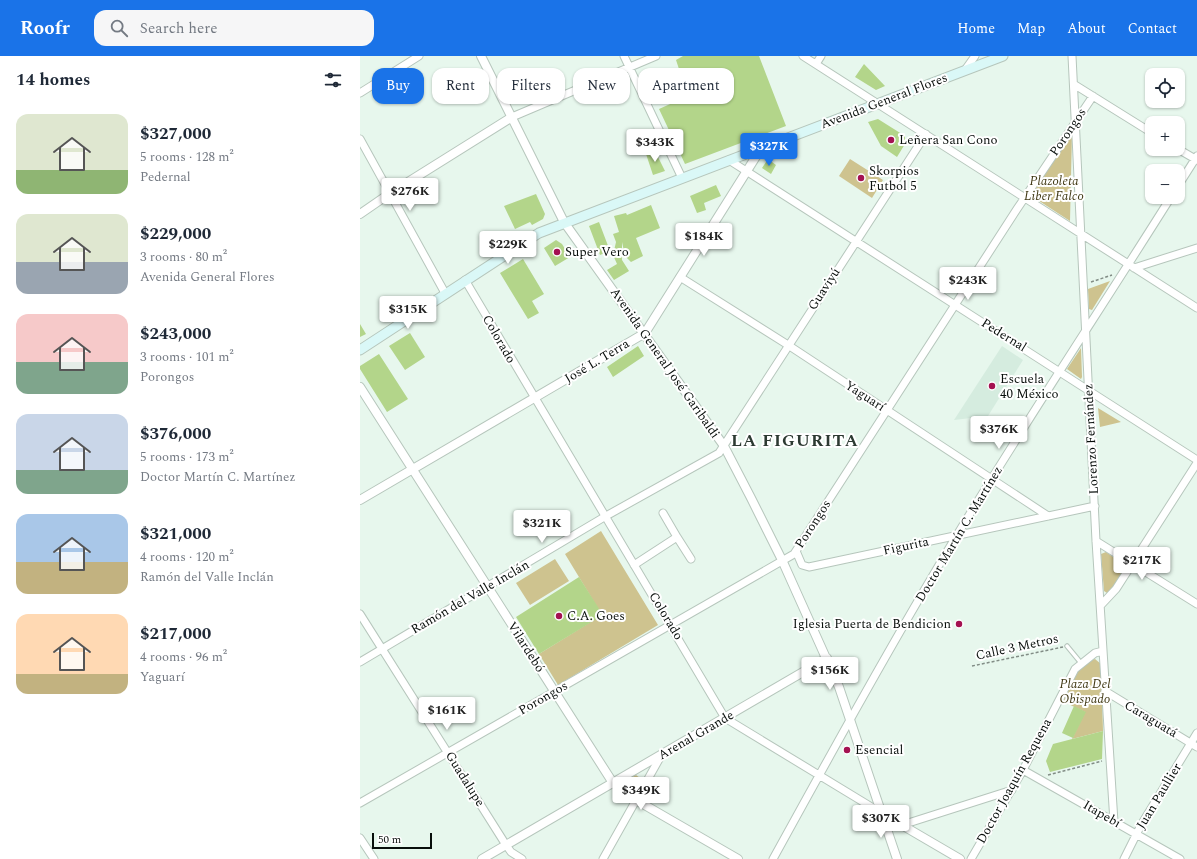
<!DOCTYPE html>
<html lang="en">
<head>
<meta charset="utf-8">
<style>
  :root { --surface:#fff; --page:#f6f6f7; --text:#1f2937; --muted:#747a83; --accent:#1a73e8 }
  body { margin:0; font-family:Spectral,serif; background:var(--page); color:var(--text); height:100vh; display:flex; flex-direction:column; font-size:15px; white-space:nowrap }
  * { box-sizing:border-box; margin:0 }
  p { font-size:13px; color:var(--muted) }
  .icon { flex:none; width:22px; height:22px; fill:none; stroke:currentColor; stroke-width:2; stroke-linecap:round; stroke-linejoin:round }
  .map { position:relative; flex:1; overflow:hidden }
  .details { display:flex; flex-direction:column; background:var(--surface); width:360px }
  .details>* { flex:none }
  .guide { position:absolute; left:12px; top:12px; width:380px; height:36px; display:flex; gap:8px }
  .tools { position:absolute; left:785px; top:12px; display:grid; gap:8px }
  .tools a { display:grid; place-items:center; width:40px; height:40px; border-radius:8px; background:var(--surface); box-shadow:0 1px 3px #0004; font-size:20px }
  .scale { position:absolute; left:12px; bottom:10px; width:60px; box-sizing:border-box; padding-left:4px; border:2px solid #080e0b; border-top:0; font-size:11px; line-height:14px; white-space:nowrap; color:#080e0b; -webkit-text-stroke:3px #fff; paint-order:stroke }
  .price { position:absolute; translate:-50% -34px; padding:0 9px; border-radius:4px; background:#fff; color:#222; font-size:13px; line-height:26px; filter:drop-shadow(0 1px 2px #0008) }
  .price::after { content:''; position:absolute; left:50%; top:24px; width:12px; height:9px; margin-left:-6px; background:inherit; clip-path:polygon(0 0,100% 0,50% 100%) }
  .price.active { background:var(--accent); color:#fff }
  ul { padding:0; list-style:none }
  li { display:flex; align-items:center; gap:12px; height:100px; padding:0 16px }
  li span { display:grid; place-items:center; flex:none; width:112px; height:80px; border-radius:12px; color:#555 }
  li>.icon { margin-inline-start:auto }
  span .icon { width:48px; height:48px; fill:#fffc; stroke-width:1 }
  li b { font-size:17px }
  h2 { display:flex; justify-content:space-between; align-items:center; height:48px; padding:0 16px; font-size:17px }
  .pill { padding:0 14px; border-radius:12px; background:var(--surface); box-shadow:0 1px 3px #0004; font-size:14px; line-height:36px }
  .pill.active { background:var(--accent); color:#fff }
  header { display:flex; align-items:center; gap:24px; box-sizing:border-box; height:56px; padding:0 20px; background:var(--accent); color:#fff }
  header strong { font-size:19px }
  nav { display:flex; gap:22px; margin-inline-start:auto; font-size:14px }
  .search { width:280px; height:36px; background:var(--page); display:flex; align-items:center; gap:10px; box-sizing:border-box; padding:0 14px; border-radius:12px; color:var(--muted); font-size:15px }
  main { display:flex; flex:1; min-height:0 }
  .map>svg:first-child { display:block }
  .built { fill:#d5ecdf }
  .green { fill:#cec38f }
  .building { fill:#b3d58a }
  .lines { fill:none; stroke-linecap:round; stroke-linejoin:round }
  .service-casing { stroke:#b6c6bc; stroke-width:5.5 }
  .minor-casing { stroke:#b6c6bc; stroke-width:9 }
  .tertiary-casing { stroke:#b6c6bc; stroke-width:10 }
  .secondary-casing { stroke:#b6c6bc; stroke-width:11 }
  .path { stroke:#828d86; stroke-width:1.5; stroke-dasharray:3 2; stroke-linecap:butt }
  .service { stroke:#fff; stroke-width:3.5 }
  .minor { stroke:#fff; stroke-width:7 }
  .tertiary { stroke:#fff; stroke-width:8 }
  .secondary { stroke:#daf8f7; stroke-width:9 }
  .poi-dot { fill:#a41151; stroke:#fff; stroke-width:1.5 }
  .labels { text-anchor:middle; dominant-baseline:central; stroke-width:4; stroke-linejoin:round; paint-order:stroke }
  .street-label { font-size:13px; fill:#080e0b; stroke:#fff }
  .poi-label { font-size:13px; fill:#080e0b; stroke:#fff; text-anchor:start }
  .park-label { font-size:13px; font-style:italic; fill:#423a16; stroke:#fff }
  .district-label { font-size:17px; font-weight:bold; letter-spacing:1px; fill:#2d3a32; stroke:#fff }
</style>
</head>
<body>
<header>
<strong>Roofr</strong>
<div class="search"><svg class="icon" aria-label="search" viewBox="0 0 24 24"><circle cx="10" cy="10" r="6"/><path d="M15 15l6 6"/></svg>Search here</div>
<nav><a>Home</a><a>Map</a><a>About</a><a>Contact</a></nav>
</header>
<main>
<section class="details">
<h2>14 homes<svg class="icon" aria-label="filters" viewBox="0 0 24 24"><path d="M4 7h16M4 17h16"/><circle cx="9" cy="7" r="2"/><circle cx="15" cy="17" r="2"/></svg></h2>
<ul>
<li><span style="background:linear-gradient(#dfe7d0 70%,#8fb573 0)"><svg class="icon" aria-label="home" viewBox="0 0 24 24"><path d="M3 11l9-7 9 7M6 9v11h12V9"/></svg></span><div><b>$327,000</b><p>5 rooms · 128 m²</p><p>Pedernal</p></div></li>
<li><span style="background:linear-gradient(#dfe7d0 60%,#9aa5b1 0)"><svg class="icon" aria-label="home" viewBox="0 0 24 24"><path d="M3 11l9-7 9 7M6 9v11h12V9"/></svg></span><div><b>$229,000</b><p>3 rooms · 80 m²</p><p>Avenida General Flores</p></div></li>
<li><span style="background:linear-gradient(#f6c9c9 60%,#7fa58c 0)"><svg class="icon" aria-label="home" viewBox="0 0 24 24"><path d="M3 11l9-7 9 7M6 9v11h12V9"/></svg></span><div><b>$243,000</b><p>3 rooms · 101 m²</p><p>Porongos</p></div></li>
<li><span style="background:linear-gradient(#c9d6e8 70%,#7fa58c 0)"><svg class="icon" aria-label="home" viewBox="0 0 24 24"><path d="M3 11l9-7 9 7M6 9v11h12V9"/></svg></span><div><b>$376,000</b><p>5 rooms · 173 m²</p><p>Doctor Martín C. Martínez</p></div></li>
<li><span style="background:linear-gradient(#a9c7e8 60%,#c2b280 0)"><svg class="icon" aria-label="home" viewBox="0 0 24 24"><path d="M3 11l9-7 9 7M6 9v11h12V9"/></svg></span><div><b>$321,000</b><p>4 rooms · 120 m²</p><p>Ramón del Valle Inclán</p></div></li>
<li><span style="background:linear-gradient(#ffd9b3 75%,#c2b280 0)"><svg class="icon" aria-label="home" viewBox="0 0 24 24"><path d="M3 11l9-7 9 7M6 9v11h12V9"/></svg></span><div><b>$217,000</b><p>4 rooms · 96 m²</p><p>Yaguarí</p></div></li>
</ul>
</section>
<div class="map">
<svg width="837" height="803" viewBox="0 0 837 803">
  <rect width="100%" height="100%" fill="#e7f7ed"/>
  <path class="built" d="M642 290 663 304 628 360 594 364Z"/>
  <path class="green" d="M712 77 710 165 670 139Z
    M490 103 523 124 512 142 479 120Z
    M750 225 732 254 729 253 728 233Z
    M721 292 722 321 721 323 707 313Z
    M738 352 761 366 740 371Z
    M241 475 298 569 198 629 179 598 242 559 205 498Z
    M746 496 766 510 751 535 747 537 744 535 741 498Z
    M195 503 209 525 170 549 156 527Z
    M735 603 741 608 743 675 712 683 725 656 702 645C710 629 717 609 735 603Z
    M276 719 280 722 274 732 269 731 264 725Z"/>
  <path class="building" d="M323 0H399L426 70 325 108 299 53 328 40 316 4Z
    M504 8 525 30 516 34 495 21Z
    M518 63 545 80V88L537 101 521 90 508 66Z
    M295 95 305 115 293 119 286 98Z
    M408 103 416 109 411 118 402 112Z
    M356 129 361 140 344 147 346 154 337 157 330 140Z
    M176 138 185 158 183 163 172 169 170 166 155 173 144 150Z
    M291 149 300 172 276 182 283 200 271 206 265 200 262 186V204L269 215 254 224 247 214 257 208 253 199 256 186 253 178 259 176 254 160 266 157 267 159Z
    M239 166 250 195 240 199 229 170Z
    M196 184 202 188 210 201 195 210 184 192Z
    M163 203 184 238 172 245 179 257 168 263 140 217Z
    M0 268 6 278 0 281Z
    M50 277 65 301 45 314 29 290Z
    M278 290 284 300 253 321 247 311Z
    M19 298 48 343 27 356 0 313V310Z
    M219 521 243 559 179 598 156 561Z
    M714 650 726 656 713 682 702 677Z
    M743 675 742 703 690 716 686 705 693 688Z"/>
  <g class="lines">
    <defs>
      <path id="service" d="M707 590 721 607"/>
      <path id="minor" d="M264 0 322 122
        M443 0 837 252
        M712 0 736 485 754 766
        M456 8 461 0
        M605 14 615 0
        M715 29 792 77
        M0 37 59 0
        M152 61 296 0
        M0 83 85 237
        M818 93 837 104
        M369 104 837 404
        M818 130 837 100
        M774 212 837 192
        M320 221 428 289 688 460
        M105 224 365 662 523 758
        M317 481 331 503
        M736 485 837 548
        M436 495 442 509 449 511 735 450
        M274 509 317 481 303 457
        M741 549 756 533 837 407
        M0 558 146 789 151 796 162 803
        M0 606 246 460 359 397 566 78
        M745 635 837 691
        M663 714 820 803
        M0 747 434 498 657 153 733 40
        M542 769 652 734
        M0 782 14 803
        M243 803 302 698
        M413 803C473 694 533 585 597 479 666 365 740 254 811 141
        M611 803 663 714 715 613 735 597 743 595
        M764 803 781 769 837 677"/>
      <path id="tertiary" d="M121 0 204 166 364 390 391 442 422 504 479 631 537 803
        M0 158 29 138 152 61
        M0 331 253 727 276 744 378 803
        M0 444 285 277 402 91
        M523 758 600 803
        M122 803 467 602"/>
      <path id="secondary" d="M0 294 179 177 643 0"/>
    </defs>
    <use href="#service" class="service-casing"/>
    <use href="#minor" class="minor-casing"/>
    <use href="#tertiary" class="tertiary-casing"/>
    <use href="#secondary" class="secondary-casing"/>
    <path class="path" d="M731 226 752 219
      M612 610 703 591
      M688 719 742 705"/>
    <use href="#service" class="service"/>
    <use href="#minor" class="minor"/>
    <use href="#tertiary" class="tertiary"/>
    <use href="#secondary" class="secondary"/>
  </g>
  <g class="poi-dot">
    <circle cx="531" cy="84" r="4"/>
    <circle cx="501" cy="122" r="4"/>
    <circle cx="197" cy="196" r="4"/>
    <circle cx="632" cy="330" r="4"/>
    <circle cx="199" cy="560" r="4"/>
    <circle cx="599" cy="568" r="4"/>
    <circle cx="487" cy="694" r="4"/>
  </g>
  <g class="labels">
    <g class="street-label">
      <text transform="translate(524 45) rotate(-21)">Avenida General Flores</text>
      <text transform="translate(708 76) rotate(-56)">Porongos</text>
      <text transform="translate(464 233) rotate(-57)">Guaviyú</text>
      <text transform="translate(644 279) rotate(32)">Pedernal</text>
      <text transform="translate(139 283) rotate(60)">Colorado</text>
      <text transform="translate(237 305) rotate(-31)">José L. Terra</text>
      <text transform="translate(305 307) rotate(55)">Avenida General José Garibaldi</text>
      <text transform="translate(505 340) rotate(33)">Yaguarí</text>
      <text transform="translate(731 383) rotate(-93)">Lorenzo Fernández</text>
      <text transform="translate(453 468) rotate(-57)">Porongos</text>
      <text transform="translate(599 478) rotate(-59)">Doctor Martín C. Martínez</text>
      <text transform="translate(546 490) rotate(-12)">Figurita</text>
      <text transform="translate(110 541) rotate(-30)">Ramón del Valle Inclán</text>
      <text transform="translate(306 560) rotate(59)">Colorado</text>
      <text transform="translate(166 591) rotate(57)">Vilardebó</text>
      <text transform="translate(657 591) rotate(-12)">Calle 3 Metros</text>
      <text transform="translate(183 642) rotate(-30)">Porongos</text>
      <text transform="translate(791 663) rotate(31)">Caraguatá</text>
      <text transform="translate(336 679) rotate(-30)">Arenal Grande</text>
      <text transform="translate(105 723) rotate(58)">Guadalupe</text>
      <text transform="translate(654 725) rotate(-61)">Doctor Joaquín Requena</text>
      <text transform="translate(799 740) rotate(-59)">Juan Paullier</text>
      <text transform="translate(742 758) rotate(30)">Itapebí</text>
    </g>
    <g class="poi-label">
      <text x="539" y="84">Leñera San Cono</text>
      <text x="509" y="115">Skorpios<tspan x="509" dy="15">Futbol 5</tspan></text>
      <text x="205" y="196">Super Vero</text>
      <text x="640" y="323">Escuela<tspan x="640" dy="15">40 México</tspan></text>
      <text x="207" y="560">C.A. Goes</text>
      <text x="591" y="568" text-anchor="end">Iglesia Puerta de Bendicion</text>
      <text x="495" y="694">Esencial</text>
    </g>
    <g class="park-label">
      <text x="694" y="125">Plazoleta<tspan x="694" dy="15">Liber Falco</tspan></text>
      <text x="725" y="628">Plaza Del<tspan x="725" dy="15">Obispado</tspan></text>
    </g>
    <g class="district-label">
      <text x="435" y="385">LA FIGURITA</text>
    </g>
  </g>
</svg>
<div class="tools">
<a><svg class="icon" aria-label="locate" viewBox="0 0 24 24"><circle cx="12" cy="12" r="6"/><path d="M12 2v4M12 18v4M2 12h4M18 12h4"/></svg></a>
<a>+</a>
<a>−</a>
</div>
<div class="scale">50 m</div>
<b class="price" style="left:295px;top:107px">$343K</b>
<b class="price active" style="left:409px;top:111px">$327K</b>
<b class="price" style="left:50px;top:156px">$276K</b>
<b class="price" style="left:344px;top:201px">$184K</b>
<b class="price" style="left:148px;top:209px">$229K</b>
<b class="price" style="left:608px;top:245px">$243K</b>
<b class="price" style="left:48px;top:274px">$315K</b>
<b class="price" style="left:639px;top:394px">$376K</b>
<b class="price" style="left:182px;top:488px">$321K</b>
<b class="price" style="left:782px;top:525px">$217K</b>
<b class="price" style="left:470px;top:635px">$156K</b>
<b class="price" style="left:87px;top:675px">$161K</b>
<b class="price" style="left:281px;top:755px">$349K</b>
<b class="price" style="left:521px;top:783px">$307K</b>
<div class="guide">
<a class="pill active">Buy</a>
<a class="pill">Rent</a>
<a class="pill">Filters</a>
<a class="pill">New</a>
<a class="pill">Apartment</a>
</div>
</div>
</main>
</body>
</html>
